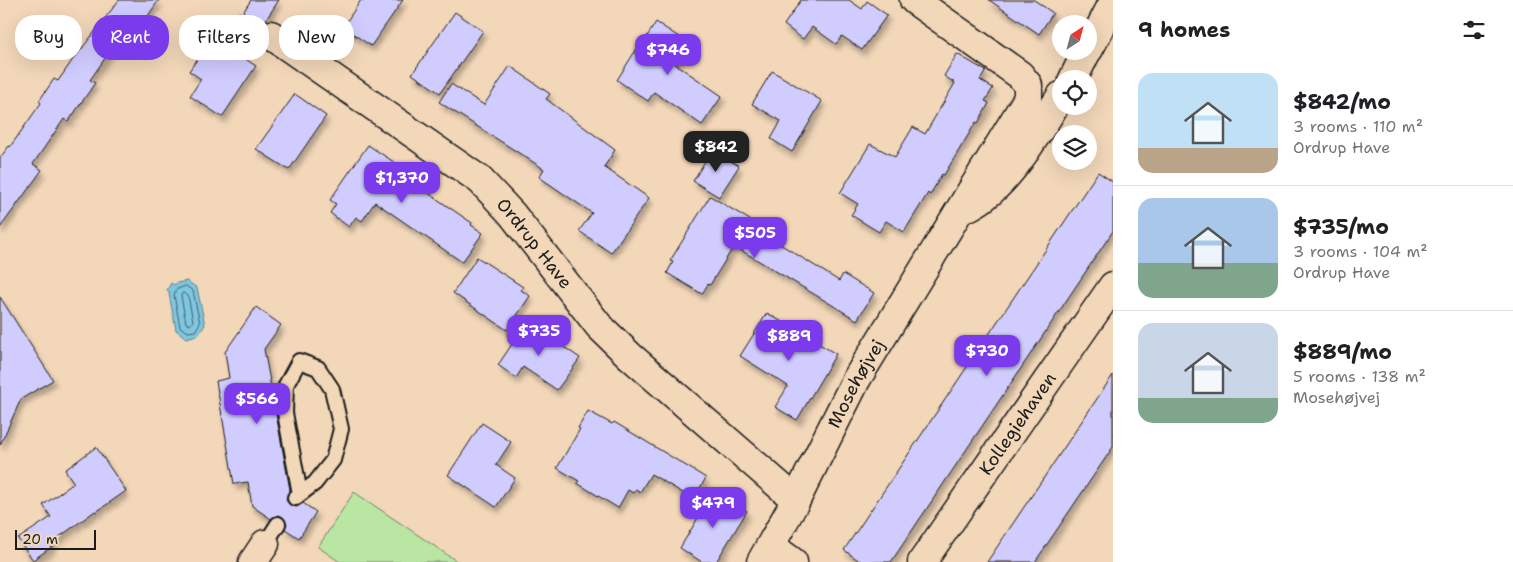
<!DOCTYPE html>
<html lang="en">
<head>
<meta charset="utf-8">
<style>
  :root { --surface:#fff; --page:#f6f6f6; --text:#202124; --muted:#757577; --line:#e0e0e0; --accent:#7c3aed }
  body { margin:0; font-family:"Shantell Sans",sans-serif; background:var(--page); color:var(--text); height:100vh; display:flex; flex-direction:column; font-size:19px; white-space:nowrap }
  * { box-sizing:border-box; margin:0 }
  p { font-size:16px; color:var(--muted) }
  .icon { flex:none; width:28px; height:28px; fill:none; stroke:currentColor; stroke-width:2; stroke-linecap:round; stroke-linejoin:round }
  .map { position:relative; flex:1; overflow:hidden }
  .panel { display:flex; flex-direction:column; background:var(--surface); width:400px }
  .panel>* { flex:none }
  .banner { position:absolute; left:15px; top:15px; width:475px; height:45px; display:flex; gap:10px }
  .needle { width:32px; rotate:36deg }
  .fabs { position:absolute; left:1052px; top:15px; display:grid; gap:10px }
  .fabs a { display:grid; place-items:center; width:45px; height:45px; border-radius:50%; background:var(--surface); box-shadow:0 5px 20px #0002; font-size:25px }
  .scale { position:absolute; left:15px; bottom:12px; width:81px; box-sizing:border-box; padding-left:5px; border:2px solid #1c1c1c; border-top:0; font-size:14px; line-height:18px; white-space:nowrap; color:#1c1c1c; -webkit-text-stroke:4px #f2d7b9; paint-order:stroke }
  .price { position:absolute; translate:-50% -42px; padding:0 11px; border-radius:10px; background:var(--accent); color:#fff; font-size:16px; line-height:32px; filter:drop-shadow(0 1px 2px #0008) }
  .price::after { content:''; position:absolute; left:50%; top:30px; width:15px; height:11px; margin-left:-8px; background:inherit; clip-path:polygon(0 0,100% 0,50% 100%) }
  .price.on { background:#222; color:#fff }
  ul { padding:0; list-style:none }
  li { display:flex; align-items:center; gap:15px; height:125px; padding:0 25px }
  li+li { border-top:1px solid var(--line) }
  li span { display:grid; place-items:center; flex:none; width:140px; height:100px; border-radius:15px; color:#555 }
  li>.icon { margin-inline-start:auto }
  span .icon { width:60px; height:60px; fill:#fffc; stroke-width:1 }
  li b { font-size:21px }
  h2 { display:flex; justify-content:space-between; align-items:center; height:60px; padding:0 25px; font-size:21px }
  .tag { padding:0 18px; border-radius:20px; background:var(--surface); box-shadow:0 5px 20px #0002; font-size:18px; line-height:45px }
  .tag.on { background:var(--accent); color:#fff }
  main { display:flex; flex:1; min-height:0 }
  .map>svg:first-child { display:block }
  .green { fill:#bae6a3; stroke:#6b8160 }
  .water { fill:#7fc6df; stroke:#578291 }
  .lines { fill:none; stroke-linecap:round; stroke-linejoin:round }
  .shore { stroke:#44606a; stroke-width:1 }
  .building { fill:#d0ccfe; stroke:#1c1c1c; filter:url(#shadow) }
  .service-casing { stroke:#1c1c1c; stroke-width:18 }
  .minor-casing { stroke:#1c1c1c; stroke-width:31 }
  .service { stroke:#f2d7b9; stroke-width:14 }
  .minor { stroke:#f2d7b9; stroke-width:28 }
  .labels { text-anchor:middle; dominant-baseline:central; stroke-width:4; stroke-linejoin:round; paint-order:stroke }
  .street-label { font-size:18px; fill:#1c1c1c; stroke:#f2d7b9 }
</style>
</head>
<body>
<main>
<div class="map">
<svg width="1113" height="562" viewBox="0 0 1113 562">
  <defs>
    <filter id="shadow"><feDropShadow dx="3" dy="5.5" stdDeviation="2.5" flood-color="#0004"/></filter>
  </defs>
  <rect width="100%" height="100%" fill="#f2d7b9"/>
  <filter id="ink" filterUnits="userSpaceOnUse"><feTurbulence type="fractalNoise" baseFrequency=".02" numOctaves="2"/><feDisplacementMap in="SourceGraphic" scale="10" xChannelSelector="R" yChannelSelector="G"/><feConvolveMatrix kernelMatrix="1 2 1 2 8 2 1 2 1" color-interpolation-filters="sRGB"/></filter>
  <g filter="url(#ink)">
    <path class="green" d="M354 492 458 562H340L318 547Z"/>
    <path class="water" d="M187 281 197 288 205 325 198 335 186 338 176 330 169 294 170 292 167 290 171 283 174 285 177 283Z"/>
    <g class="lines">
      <path class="shore" d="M186 286 193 291 200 323 195 331 188 332 180 327 174 295 176 290Z
        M183 293 188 296 193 321 190 325 186 323 181 296Z"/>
    </g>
    <path class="building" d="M119 0H159L126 47 117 41 90 80 95 83 68 122 64 119 33 164 42 170 0 228V158L9 146 10 147 41 103 39 101 54 79 58 81 76 55H77Z
      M251 0H279L265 21 258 27 256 34 241 56 256 66 222 117 190 96 201 79 189 71 213 37 219 42 239 12 242 14Z
      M361 0H403L371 46 343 27Z
      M801 0H849L862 9 867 1 887 15 862 50 842 36 836 44 812 27 803 39 784 25Z
      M989 0H1034L1053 13 1039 34Z
      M455 12 483 31 440 93 412 74Z
      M656 22 688 43 675 64 722 96 702 125 654 92 648 101 617 80 641 42 643 43Z
      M957 54 986 71 980 80 993 88 985 101 989 103 978 123 976 122 944 175 942 174 930 195 928 193 904 232 886 221 879 232 851 215 858 204 840 193 870 144 895 157 913 127 925 134 955 83 944 76Z
      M510 66 550 94 546 99 615 150 604 167 649 198 611 253 579 231 592 213 539 177 544 169 439 102 451 84 484 105Z
      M772 71 822 101 792 152 771 139 781 121 752 104Z
      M295 94 326 116 289 170 256 149Z
      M368 145 400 166 396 171 472 223 471 225 483 233 462 262 375 202 362 221 356 217 349 227 330 213 336 204 330 200Z
      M712 150 739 166 719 197 693 181Z
      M1098 172 1113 182V231L891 562H861L844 550Z
      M710 196 750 220 748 224 839 281 843 274 874 293 857 320 734 246 710 285 708 284 702 294 667 273 673 262 670 261Z
      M477 257 523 287 521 290 530 296 507 330 453 293Z
      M0 297 53 380 21 399 0 445Z
      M256 307 281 325 264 349 290 490 287 494 286 500 291 506 297 507 303 503 316 512 299 538 285 529 287 524 283 517 278 515 271 519 252 506 248 482 234 484 216 381 229 378 225 352Z
      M767 313 836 354 797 420 775 407 788 386 740 356Z
      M527 322 580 358 557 390 523 367 516 378 498 365Z
      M1113 375V447L1035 562H987Z
      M588 411 612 424 614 422 706 478 693 499 651 474 640 492 636 489 633 493 628 490 618 508 577 483 579 481 557 468 580 429 578 428Z
      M482 423 511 442 496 465 515 478 496 507 448 475Z
      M96 447 126 491 96 512 95 511 51 543 53 546 33 560 18 539 51 517 43 505 74 483 65 470Z
      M714 491 747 511 716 562H702L680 548Z"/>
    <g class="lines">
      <defs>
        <path id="service" d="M295 498 315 483 333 460 341 429 332 389 318 368 299 361 286 385 285 413 300 494
          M265 544 278 524"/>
        <g id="minor">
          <path id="s1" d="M271 35 480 180 512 214 599 326 630 356 796 500"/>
          <path d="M1089 49 1113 3"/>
          <path d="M1073 79 1087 51"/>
          <path d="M970 206C1009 186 1037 132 1061 96"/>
          <path d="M771 546 793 562"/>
          <path d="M253 562 265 544"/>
          <path id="s2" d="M761 562 796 500 856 380 1028 98V85L1020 75 914 0"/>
          <path id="s3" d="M922 562 1113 286"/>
        </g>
      </defs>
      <use href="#service" class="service-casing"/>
      <use href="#minor" class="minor-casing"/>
      <use href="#service" class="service"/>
      <use href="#minor" class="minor"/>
    </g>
  </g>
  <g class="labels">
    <g class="street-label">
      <text stroke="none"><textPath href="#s1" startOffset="338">Ordrup Have</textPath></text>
      <text stroke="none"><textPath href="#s2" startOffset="202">Mosehøjvej</textPath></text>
      <text stroke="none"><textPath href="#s3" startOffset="168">Kollegiehaven</textPath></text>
    </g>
  </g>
</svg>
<div class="fabs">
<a><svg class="needle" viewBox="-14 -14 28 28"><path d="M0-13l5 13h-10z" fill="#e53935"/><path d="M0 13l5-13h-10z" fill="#757577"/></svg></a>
<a><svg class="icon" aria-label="locate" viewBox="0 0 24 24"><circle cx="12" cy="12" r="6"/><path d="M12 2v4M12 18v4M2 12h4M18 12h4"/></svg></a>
<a><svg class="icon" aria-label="layers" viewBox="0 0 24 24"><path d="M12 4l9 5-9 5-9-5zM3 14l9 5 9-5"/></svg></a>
</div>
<div class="scale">20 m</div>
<b class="price" style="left:668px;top:76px">$746</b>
<b class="price on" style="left:716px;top:173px">$842</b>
<b class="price" style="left:402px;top:204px">$1,370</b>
<b class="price" style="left:755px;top:259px">$505</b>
<b class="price" style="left:539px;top:357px">$735</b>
<b class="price" style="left:789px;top:362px">$889</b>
<b class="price" style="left:987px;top:377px">$730</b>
<b class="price" style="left:257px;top:425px">$566</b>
<b class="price" style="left:713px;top:529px">$479</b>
<div class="banner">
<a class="tag">Buy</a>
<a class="tag on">Rent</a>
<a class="tag">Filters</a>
<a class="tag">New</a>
</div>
</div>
<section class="panel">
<h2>9 homes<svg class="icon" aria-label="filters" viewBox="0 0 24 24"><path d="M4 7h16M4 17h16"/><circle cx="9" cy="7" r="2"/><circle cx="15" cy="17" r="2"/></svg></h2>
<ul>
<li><span style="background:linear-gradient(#bfe0f5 75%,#b9a48a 0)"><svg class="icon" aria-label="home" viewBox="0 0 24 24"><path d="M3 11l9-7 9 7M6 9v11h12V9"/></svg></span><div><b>$842/mo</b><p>3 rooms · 110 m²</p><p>Ordrup Have</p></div></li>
<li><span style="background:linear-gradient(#a9c7e8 65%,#7fa58c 0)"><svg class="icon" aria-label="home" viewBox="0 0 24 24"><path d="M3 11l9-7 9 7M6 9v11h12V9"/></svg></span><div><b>$735/mo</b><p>3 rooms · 104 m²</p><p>Ordrup Have</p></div></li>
<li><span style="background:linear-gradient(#c9d6e8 75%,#7fa58c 0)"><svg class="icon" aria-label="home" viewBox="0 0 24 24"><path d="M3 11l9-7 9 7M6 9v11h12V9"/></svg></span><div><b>$889/mo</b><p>5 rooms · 138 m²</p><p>Mosehøjvej</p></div></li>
</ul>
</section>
</main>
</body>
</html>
